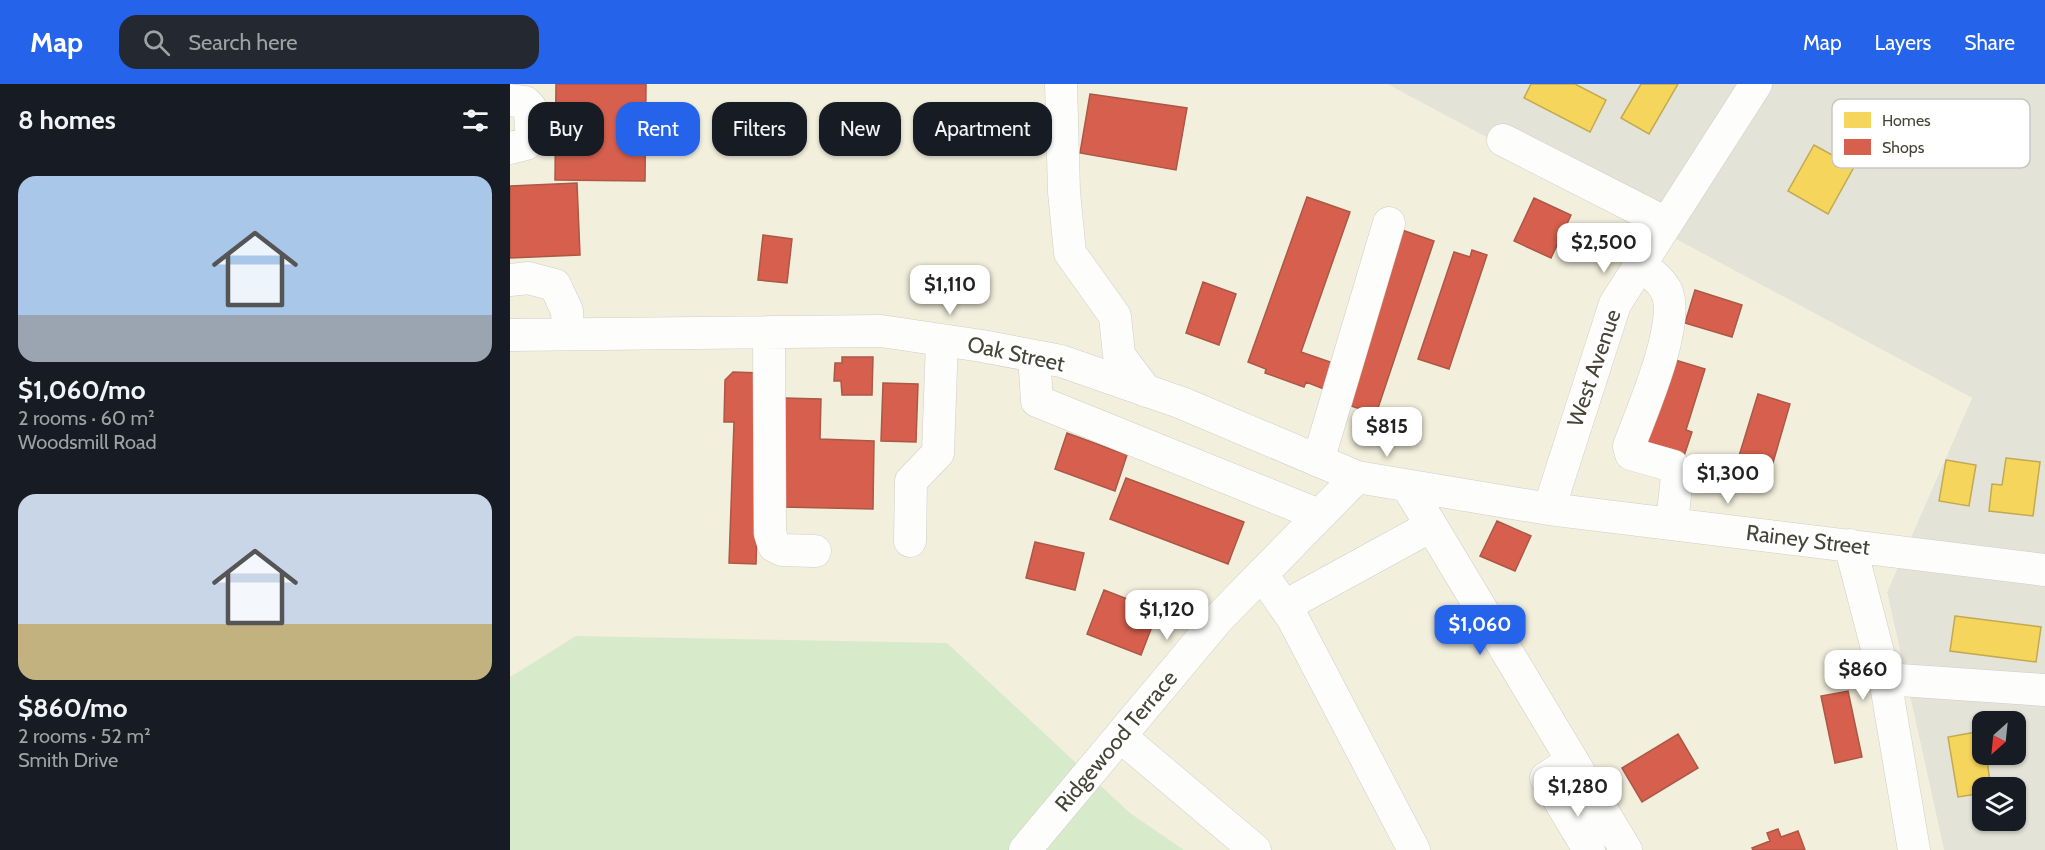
<!DOCTYPE html>
<html lang="en">
<head>
<meta charset="utf-8">
<style>
  :root { --surface:#171b24; --page:#242831; --text:#f1f3f6; --muted:#9ea1a6; --accent:#2563eb }
  body { margin:0; font-family:Cabin,sans-serif; background:var(--page); color:var(--text); height:100vh; display:flex; flex-direction:column; font-size:22px; white-space:nowrap }
  * { box-sizing:border-box; margin:0 }
  p { font-size:20px; color:var(--muted) }
  .icon { flex:none; width:33px; height:33px; fill:none; stroke:currentColor; stroke-width:2; stroke-linecap:round; stroke-linejoin:round }
  .map { position:relative; flex:1; overflow:hidden }
  .drawer { display:flex; flex-direction:column; background:var(--surface); width:510px }
  .drawer>* { flex:none }
  .top-card { position:absolute; left:18px; top:18px; width:570px; height:54px; display:flex; gap:12px }
  .needle { width:39px; rotate:207deg }
  .fabs { position:absolute; left:1462px; top:627px; display:grid; gap:12px }
  .fabs a { display:grid; place-items:center; width:54px; height:54px; border-radius:12px; background:var(--surface); box-shadow:0 2px 4px #0004; font-size:30px }
  .price { position:absolute; translate:-50% -51px; padding:0 14px; border-radius:12px; background:#fff; color:#222; font-size:20px; line-height:39px; filter:drop-shadow(0 2px 3px #0008) }
  .price::after { content:''; position:absolute; left:50%; top:36px; width:18px; height:14px; margin-left:-9px; background:inherit; clip-path:polygon(0 0,100% 0,50% 100%) }
  .price.on { background:var(--accent); color:#fff }
  ul { padding:0; list-style:none }
  li { display:grid; align-content:center; gap:12px; height:318px; padding:0 18px }
  li span { display:grid; place-items:center; height:186px; border-radius:18px; color:#555 }
  li>.icon { margin-inline-start:auto }
  span .icon { width:108px; height:108px; fill:#fffc; stroke-width:1 }
  li b { font-size:26px }
  h2 { display:flex; justify-content:space-between; align-items:center; height:72px; padding:0 18px; font-size:26px }
  .pill { padding:0 21px; border-radius:18px; background:var(--surface); box-shadow:0 2px 4px #0004; font-size:21px; line-height:54px }
  .pill.on { background:var(--accent); color:#fff }
  header { display:flex; align-items:center; gap:36px; box-sizing:border-box; height:84px; padding:0 30px; background:var(--accent); color:#fff }
  header strong { font-size:28px }
  nav { display:flex; gap:33px; margin-inline-start:auto; font-size:21px }
  .search { width:420px; height:54px; background:var(--page); display:flex; align-items:center; gap:15px; box-sizing:border-box; padding:0 21px; border-radius:18px; color:var(--muted); font-size:22px }
  main { display:flex; flex:1; min-height:0 }
  .map>svg:first-child { display:block }
  .residential { fill:#e4e3d7; fill-rule:evenodd }
  .commercial { fill:#f3efdd }
  .green { fill:#d7ebcb }
  .homes { fill:#f6d55c; stroke:#c1aa51; stroke-width:1.5 }
  .shops { fill:#d6604d; stroke:#ab5846; stroke-width:1.5 }
  .lines { fill:none; stroke-linecap:round; stroke-linejoin:round }
  .minor-casing { stroke:#cecec8; stroke-width:33 }
  .minor { stroke:#fdfdfc; stroke-width:32 }
  .labels { text-anchor:middle; dominant-baseline:central; stroke-width:6; stroke-linejoin:round; paint-order:stroke }
  .street-label { font-size:22px; fill:#464436; stroke:#fff }
  .key { fill:#fff; stroke:#c8c7c3; stroke-width:1.5 }
  .key-label { font-size:16px; fill:#464436 }
</style>
</head>
<body>
<header>
<strong>Map</strong>
<div class="search"><svg class="icon" aria-label="search" viewBox="0 0 24 24"><circle cx="10" cy="10" r="6"/><path d="M15 15l6 6"/></svg>Search here</div>
<nav><a>Map</a><a>Layers</a><a>Share</a></nav>
</header>
<main>
<section class="drawer">
<h2>8 homes<svg class="icon" aria-label="filters" viewBox="0 0 24 24"><path d="M4 7h16M4 17h16"/><circle cx="9" cy="7" r="2"/><circle cx="15" cy="17" r="2"/></svg></h2>
<ul>
<li><span style="background:linear-gradient(#a9c7e8 75%,#9aa5b1 0)"><svg class="icon" aria-label="home" viewBox="0 0 24 24"><path d="M3 11l9-7 9 7M6 9v11h12V9"/></svg></span><div><b>$1,060/mo</b><p>2 rooms · 60 m²</p><p>Woodsmill Road</p></div></li>
<li><span style="background:linear-gradient(#c9d6e8 70%,#c2b280 0)"><svg class="icon" aria-label="home" viewBox="0 0 24 24"><path d="M3 11l9-7 9 7M6 9v11h12V9"/></svg></span><div><b>$860/mo</b><p>2 rooms · 52 m²</p><p>Smith Drive</p></div></li>
</ul>
</section>
<div class="map">
<svg width="1535" height="766" viewBox="0 0 1535 766">
  <rect width="100%" height="100%" fill="#f0f0ea"/>
  <path class="residential" d="M877 0H1535V766H1434L1377 508 1462 314ZM1473 638H1506V670H1473ZM1473 704H1506V736H1473Z"/>
  <path class="commercial" d="M0 0H877L1462 314 1377 508 1434 766H674L620 729 66 552 0 593Z"/>
  <path class="green" d="M66 552 437 559 620 729 674 766H0V593Z"/>
  <path class="homes" d="M1021 0H1065L1096 16 1080 48 1014 14Z
    M1131 0H1168L1139 50 1111 34Z
    M1304 61 1344 83 1318 130 1278 107Z
    M1496 374 1530 378 1523 432 1479 427 1482 400 1492 401Z
    M1436 376 1466 381 1459 422 1429 417Z
    M1445 532 1531 543 1526 578 1440 567Z
    M1472 647 1473 670H1476L1481 704H1473V709L1448 713 1438 653Z"/>
  <path class="shops" d="M46 0H136L135 97 45 96Z
    M580 10 677 24 666 86 570 69Z
    M67 99 70 171 0 174V102Z
    M797 113 840 128 791 268 823 279 814 305 796 298 794 303 755 289 756 285 738 278Z
    M1024 114 1061 131 1041 174 1004 157Z
    M892 146 924 157 866 330 835 320Z
    M253 151 282 155 277 199 248 196Z
    M962 166 977 171 939 285 908 275 944 168 960 173Z
    M693 198 726 210 709 261 676 249Z
    M1185 206 1232 221 1222 253 1175 239Z
    M332 273H363L362 311H332L331 297H324L325 279H332Z
    M1162 275 1195 285 1176 346 1182 348 1174 372 1131 359Z
    M223 288 252 289 246 480 219 479 224 338H214L215 296Z
    M373 299 408 300 406 358 371 357Z
    M1248 310 1280 320 1262 382 1229 372Z
    M274 314 311 315 310 355 364 357 363 425 272 423Z
    M557 349 617 371 605 407 545 385Z
    M616 394 734 438 718 480 600 435Z
    M987 437 1021 452 1005 487 970 472Z
    M525 458 574 469 565 506 516 494Z
    M594 506 648 527 631 571 577 550Z
    M1338 607 1352 673 1325 679 1311 612Z
    M1168 650 1188 684 1132 718 1112 684Z
    M1268 745 1271 753 1288 747 1295 766H1243L1242 764 1260 757 1257 749Z"/>
  <g class="lines">
    <defs>
      <path id="minor" d="M551 0 554 108 560 169 605 232 609 271 636 307
        M0 16 15 18 20 23 21 52 16 60 0 64
        M993 56 1156 139
        M1129 181C1140 188 1150 195 1156 206 1172 238 1131 329 1119 362L1121 370 1163 382 1167 391 1162 440
        M0 196 18 194 45 201 57 227 58 250
        M259 248 260 449 264 462 272 466 305 467
        M0 251 371 247 472 262 551 277 672 319 847 393 1039 425 1535 486
        M524 272 527 317 809 431
        M808 377 879 139
        M898 403 1116 766
        M1039 425 1105 220 1246 0
        M400 457 401 397 428 369 432 256
        M1340 461 1375 595 1404 766
        M752 490 783 535 904 766
        M775 522 921 442
        M1375 595 1535 606
        M610 652 745 766
        M1062 677 1036 694 1079 766
        M515 766 708 535 847 393"/>
    </defs>
    <use href="#minor" class="minor-casing"/>
    <use href="#minor" class="minor"/>
  </g>
  <g class="labels">
    <g class="street-label">
      <text transform="translate(506 270) rotate(12)">Oak Street</text>
      <text transform="translate(1084 284) rotate(-71)">West Avenue</text>
      <text transform="translate(1298 456) rotate(7)">Rainey Street</text>
      <text transform="translate(606 657) rotate(-50)">Ridgewood Terrace</text>
    </g>
  </g>
  <rect x="1322" y="15" width="198" height="69" rx="9" class="key"/>
  <rect x="1334" y="28" width="27" height="16" fill="#f6d55c"/>
  <rect x="1334" y="55" width="27" height="16" fill="#d6604d"/>
  <g class="key-label">
    <text x="1372" y="42">Homes</text>
    <text x="1372" y="69">Shops</text>
  </g>
</svg>
<div class="fabs">
<a><svg class="needle" viewBox="-14 -14 28 28"><path d="M0-13l5 13h-10z" fill="#e53935"/><path d="M0 13l5-13h-10z" fill="#9ea1a6"/></svg></a>
<a><svg class="icon" aria-label="layers" viewBox="0 0 24 24"><path d="M12 4l9 5-9 5-9-5zM3 14l9 5 9-5"/></svg></a>
</div>
<b class="price" style="left:1094px;top:190px">$2,500</b>
<b class="price" style="left:440px;top:232px">$1,110</b>
<b class="price" style="left:877px;top:374px">$815</b>
<b class="price" style="left:1218px;top:421px">$1,300</b>
<b class="price" style="left:657px;top:557px">$1,120</b>
<b class="price on" style="left:970px;top:572px">$1,060</b>
<b class="price" style="left:1353px;top:617px">$860</b>
<b class="price" style="left:1068px;top:734px">$1,280</b>
<div class="top-card">
<a class="pill">Buy</a>
<a class="pill on">Rent</a>
<a class="pill">Filters</a>
<a class="pill">New</a>
<a class="pill">Apartment</a>
</div>
</div>
</main>
</body>
</html>
